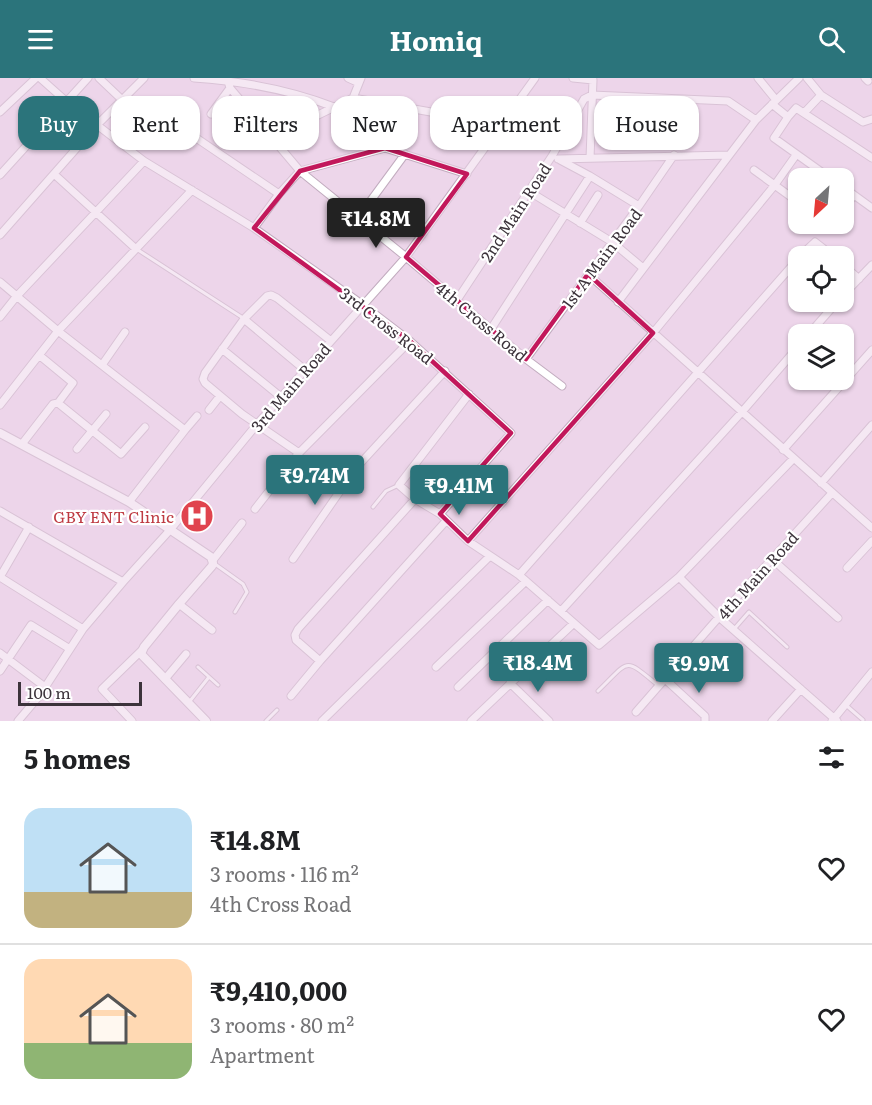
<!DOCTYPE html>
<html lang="en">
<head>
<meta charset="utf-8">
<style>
  :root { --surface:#fff; --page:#f6f6f6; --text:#202124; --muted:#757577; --line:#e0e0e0; --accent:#2b747b }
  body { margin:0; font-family:Literata,serif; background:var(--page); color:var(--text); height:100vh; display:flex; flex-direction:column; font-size:22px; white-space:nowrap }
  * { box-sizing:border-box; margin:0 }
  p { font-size:20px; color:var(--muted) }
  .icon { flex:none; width:33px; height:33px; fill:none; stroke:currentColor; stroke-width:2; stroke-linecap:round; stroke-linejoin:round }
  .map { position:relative; height:643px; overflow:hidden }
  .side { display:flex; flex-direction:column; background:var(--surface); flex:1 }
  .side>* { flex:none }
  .guide { position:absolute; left:18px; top:18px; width:837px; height:54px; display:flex; gap:12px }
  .needle { width:39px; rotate:206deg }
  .tools { position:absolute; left:788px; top:90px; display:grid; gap:12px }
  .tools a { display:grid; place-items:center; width:66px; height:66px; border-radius:12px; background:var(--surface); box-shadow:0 2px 4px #0004; font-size:30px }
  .scale { position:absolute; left:18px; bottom:15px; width:124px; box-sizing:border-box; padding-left:6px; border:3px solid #3c333b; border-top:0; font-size:16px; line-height:21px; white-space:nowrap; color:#3c333b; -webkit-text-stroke:4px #fff; paint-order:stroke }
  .price { position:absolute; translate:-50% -51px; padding:0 14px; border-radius:6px; background:var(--accent); color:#fff; font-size:20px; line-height:39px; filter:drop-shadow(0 2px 3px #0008) }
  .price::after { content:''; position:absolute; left:50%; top:36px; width:18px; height:14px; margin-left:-9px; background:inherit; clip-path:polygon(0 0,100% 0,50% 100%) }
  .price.selected { background:#222; color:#fff }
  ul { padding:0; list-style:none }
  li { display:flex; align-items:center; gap:18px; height:150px; padding:0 24px }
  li+li { border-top:2px solid var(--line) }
  li span { display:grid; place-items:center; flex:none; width:168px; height:120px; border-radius:18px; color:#555 }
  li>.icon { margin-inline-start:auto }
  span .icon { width:72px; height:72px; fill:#fffc; stroke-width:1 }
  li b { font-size:26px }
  h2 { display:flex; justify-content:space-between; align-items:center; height:72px; padding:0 24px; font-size:26px }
  .tag { padding:0 21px; border-radius:18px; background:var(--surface); box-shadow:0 2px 4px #0004; font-size:21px; line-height:54px }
  .tag.selected { background:var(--accent); color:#fff }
  header { display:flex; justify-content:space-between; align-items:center; height:78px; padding:0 24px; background:var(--accent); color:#fff; font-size:27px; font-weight:700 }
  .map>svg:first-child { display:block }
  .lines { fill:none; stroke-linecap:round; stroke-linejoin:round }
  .service-casing { stroke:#c2acbf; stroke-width:5 }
  .minor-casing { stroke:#c2acbf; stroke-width:9 }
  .tertiary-casing { stroke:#c2acbf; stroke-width:10 }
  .service { stroke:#fff; stroke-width:3 }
  .minor { stroke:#fff; stroke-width:7 }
  .tertiary { stroke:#fff; stroke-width:8 }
  .marked { fill:none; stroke:#c2185b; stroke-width:4.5; stroke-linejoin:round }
  .labels { text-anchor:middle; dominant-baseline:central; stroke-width:4.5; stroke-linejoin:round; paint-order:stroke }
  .street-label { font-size:16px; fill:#3c333b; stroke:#fff }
  .health-label { font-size:16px; fill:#be3a42; stroke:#fff; text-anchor:end }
</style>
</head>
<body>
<header><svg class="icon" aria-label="menu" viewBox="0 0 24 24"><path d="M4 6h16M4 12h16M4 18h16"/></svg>Homiq<svg class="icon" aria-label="search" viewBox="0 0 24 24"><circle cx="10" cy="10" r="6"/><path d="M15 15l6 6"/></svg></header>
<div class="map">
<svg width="872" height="643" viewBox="0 0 872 643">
  <rect width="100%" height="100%" fill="#edd6ea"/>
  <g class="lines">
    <defs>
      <path id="service" d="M138 172 243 240
        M373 429 386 413 399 407
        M215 486 243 506 247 514 235 534
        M735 550 749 534 787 569
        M198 589 218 607
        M598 613C631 581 623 579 659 608
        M190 623 209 599
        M847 628 863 642
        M266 643 277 632"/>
      <path id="minor" d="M40 0 67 24 144 83 254 150 363 227 410 263 511 355 440 436
        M99 0 138 37 149 28 279 116
        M194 0C241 3 290 12 334 29
        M227 0 230 10 300 93 406 179 526 281 562 308
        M348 0 359 5
        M573 0 593 2 590 80
        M758 0 776 22
        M807 0 821 17 863 44 872 41
        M865 0 868 3
        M353 20 503 47
        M772 26 788 39 796 30 872 80
        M0 34 36 0
        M804 35 821 17
        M211 36 230 10
        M788 39 774 60 830 100
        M273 59 353 20 361 0
        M558 81 729 77
        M560 82 590 98 639 128
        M754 92 798 124
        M54 96 136 171
        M0 97 88 0
        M843 109 854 117
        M530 114 612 164 643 190
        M843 132 854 117 872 130
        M358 140 405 76
        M580 145 598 117
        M254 150 279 116 300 93 385 70 467 96
        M0 157 97 47 144 0
        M800 178 815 164 833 178
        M843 187 859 201
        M588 196 872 450
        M0 204 58 253 185 352 129 424
        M843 217 872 187
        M457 222 552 78 584 21 592 17 728 23 756 42
        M618 224 756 42 799 0
        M0 239 16 219 144 83
        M244 241 305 292
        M491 251 590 98
        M809 256 837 224
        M331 263 277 220 271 217 267 218 244 241 205 295 203 301 205 305 242 336 299 375 410 263
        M222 271 281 319
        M526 281 639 128 674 77
        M102 287 125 254
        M469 316 399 407 415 421 440 436 468 463 519 497 599 567 679 499 793 381
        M58 325 121 376 145 349
        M0 327 58 253 192 112
        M209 332 220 318
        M185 352 197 338
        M22 366 53 326 58 325 73 305 39 277
        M77 371 106 336
        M783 372 872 272
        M821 405 872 347
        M255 431 299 375
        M0 433 123 504
        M468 463 653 255 774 108 796 77
        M293 481 356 390 445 293
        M772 481 838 540
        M213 482 242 445
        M847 490 872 463
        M519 497 798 181
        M0 499 83 551
        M0 499 29 449
        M679 499 719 539 837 643
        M179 526 212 552
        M561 533 741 335 798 269
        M0 575 45 609
        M320 583 296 562 295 557 298 551 415 421
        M436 589 526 503
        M0 593 31 547 70 571
        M165 601 186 576
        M665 601 705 638V643
        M510 605 549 643
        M458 609 548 522
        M291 618 320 583 446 443
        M636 634 719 539 832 415
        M18 643 40 617 83 551 123 504 170 452 258 345 406 179 535 0
        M132 643 102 611 142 572
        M322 643 490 478
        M471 643 574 545
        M772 643 801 611
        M832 643 872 594"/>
      <path id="tertiary" d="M0 355 129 424 211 479 213 485 212 488 179 526 144 569 141 576 206 643"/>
    </defs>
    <use href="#service" class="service-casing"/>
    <use href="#minor" class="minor-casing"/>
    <use href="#tertiary" class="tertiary-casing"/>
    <use href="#service" class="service"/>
    <use href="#minor" class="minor"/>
    <use href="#tertiary" class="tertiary"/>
  </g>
  <path d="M0 0H872V643H0ZM385 70 467 96 406 179 526 281 588 196 653 255 468 463 440 436 511 355 410 263 254 150 300 93Z" fill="#edd6ea" fill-opacity=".55" fill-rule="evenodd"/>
  <path class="marked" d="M385 70 467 96 406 179 526 281 588 196 653 255 468 463 440 436 511 355 410 263 254 150 300 93Z"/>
  <defs>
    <symbol id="hospital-disc" viewBox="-11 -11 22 22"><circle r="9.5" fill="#e0444e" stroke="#fff"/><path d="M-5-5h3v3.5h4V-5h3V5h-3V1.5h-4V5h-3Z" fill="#fff"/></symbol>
  </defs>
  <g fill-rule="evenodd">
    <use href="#hospital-disc" x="178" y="419" width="38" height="38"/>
  </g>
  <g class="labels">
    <g class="street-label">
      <text transform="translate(515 134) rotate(-57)">2nd Main Road</text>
      <text transform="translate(601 180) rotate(-53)">1st A Main Road</text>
      <text transform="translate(482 243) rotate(40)">4th Cross Road</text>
      <text transform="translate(387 247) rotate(38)">3rd Cross Road</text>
      <text transform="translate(290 309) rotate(-49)">3rd Main Road</text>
      <text transform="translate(757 497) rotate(-48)">4th Main Road</text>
    </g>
    <g class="health-label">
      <text x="174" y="438">GBY ENT Clinic</text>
    </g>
  </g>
</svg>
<div class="tools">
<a><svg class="needle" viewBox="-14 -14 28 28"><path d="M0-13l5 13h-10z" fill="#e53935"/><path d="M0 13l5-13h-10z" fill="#757577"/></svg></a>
<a><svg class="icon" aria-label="locate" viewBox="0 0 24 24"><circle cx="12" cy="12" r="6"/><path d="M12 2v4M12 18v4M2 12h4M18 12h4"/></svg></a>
<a><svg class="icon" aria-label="layers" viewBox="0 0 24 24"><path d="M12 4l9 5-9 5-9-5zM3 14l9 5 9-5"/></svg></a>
</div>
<div class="scale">100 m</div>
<b class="price selected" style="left:376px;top:171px">₹14.8M</b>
<b class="price" style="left:315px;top:428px">₹9.74M</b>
<b class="price" style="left:459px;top:438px">₹9.41M</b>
<b class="price" style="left:538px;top:615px">₹18.4M</b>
<b class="price" style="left:699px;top:616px">₹9.9M</b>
<div class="guide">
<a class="tag selected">Buy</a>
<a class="tag">Rent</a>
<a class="tag">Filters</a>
<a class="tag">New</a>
<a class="tag">Apartment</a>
<a class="tag">House</a>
</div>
</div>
<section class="side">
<h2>5 homes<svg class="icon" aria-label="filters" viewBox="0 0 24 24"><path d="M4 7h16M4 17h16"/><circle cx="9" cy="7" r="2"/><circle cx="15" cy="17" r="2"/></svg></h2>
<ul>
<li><span style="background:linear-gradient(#bfe0f5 70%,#c2b280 0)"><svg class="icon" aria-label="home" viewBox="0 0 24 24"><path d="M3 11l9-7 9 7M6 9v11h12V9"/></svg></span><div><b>₹14.8M</b><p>3 rooms · 116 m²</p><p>4th Cross Road</p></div><svg class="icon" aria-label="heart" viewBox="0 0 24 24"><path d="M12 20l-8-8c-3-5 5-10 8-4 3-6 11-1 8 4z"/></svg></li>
<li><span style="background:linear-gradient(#ffd9b3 70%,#8fb573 0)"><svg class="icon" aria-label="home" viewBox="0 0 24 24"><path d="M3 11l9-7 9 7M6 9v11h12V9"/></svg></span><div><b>₹9,410,000</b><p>3 rooms · 80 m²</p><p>Apartment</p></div><svg class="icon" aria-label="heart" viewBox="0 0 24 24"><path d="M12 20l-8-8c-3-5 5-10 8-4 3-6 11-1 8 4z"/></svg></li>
</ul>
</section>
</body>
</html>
